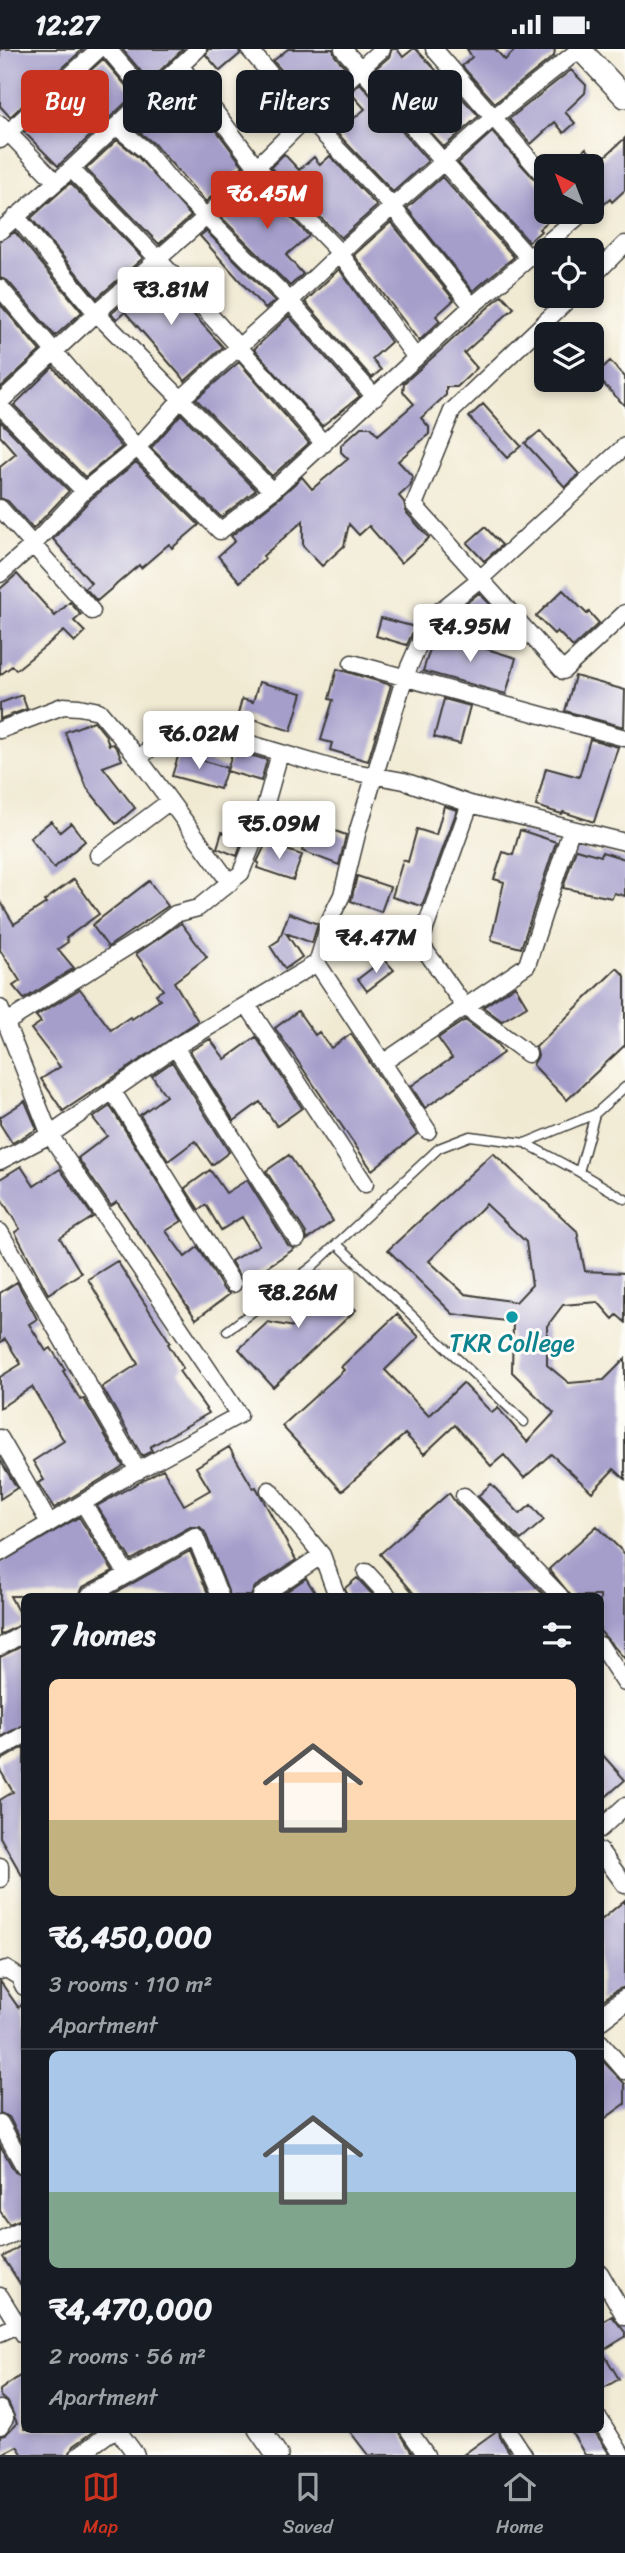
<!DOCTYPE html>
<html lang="en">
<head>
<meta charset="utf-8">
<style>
  :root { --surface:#171b24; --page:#242831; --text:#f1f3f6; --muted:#9ea1a6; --line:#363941; --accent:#c8321e }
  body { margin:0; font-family:Sriracha,sans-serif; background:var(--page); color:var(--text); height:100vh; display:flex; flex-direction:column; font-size:26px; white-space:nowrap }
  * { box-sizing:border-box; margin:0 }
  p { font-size:23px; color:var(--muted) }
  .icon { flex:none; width:38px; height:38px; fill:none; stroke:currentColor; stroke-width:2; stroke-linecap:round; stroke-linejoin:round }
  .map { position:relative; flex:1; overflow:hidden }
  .panel { position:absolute; left:21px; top:1544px; width:583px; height:840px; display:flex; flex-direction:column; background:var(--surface); border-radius:10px; box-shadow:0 4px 10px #0003 }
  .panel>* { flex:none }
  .guide { position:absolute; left:21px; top:21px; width:584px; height:63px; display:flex; gap:14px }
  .needle { width:46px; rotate:318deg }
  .buttons { position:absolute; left:534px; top:105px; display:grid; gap:14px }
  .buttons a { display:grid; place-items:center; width:70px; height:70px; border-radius:10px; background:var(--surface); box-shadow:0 4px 10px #0003; font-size:35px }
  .price { position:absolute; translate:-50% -60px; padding:0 16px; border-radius:7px; background:#fff; color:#222; font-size:23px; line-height:46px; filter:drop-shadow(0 2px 4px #0008) }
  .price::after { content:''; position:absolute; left:50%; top:42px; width:21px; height:16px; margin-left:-10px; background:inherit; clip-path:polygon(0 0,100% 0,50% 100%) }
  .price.active { background:var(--accent); color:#fff }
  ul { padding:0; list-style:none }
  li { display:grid; align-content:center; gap:14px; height:371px; padding:0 28px }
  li+li { border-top:2px solid var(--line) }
  li span { display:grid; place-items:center; height:217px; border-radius:10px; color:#555 }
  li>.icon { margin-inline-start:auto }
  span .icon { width:126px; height:126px; fill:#fffc; stroke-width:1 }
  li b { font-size:30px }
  h2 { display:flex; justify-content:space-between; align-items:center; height:84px; padding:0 28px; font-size:30px }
  .pill { padding:0 24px; border-radius:10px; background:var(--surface); box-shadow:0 4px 10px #0003; font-size:24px; line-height:63px }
  .pill.active { background:var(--accent); color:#fff }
  .status { display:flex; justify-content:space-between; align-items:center; height:49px; padding:0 35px; background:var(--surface); direction:ltr }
  .status svg { height:19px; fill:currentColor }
  .dock { display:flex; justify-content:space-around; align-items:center; height:98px; border-top:2px solid var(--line); background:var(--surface); font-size:19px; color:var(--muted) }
  .dock a { display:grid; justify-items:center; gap:4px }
  .dock .active { color:var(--accent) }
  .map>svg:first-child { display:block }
  .building { fill:#a59ecb; fill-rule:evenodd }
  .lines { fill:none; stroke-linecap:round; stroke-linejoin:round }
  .lane-casing { stroke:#3c3b37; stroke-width:11 }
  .street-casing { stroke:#3c3b37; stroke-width:19 }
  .secondary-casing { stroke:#3c3b37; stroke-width:24 }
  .lane { stroke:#fff; stroke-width:8 }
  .street { stroke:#fff; stroke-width:16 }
  .secondary { stroke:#fff; stroke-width:21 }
  .culture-dot { fill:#0f9aa8; stroke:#fdfcf7; stroke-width:2.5 }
  .labels { text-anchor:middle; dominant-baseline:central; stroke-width:6; stroke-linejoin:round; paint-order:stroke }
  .culture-label { font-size:24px; fill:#0d838f; stroke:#fdfcf7 }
</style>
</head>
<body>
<div class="status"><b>12:27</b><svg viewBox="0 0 49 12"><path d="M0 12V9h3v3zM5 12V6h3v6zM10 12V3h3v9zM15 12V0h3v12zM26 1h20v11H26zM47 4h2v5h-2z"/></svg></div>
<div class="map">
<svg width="625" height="2406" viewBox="0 0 625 2406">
  <rect width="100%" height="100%" fill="#fdfcf7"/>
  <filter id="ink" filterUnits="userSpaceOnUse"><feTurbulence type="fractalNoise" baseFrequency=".0143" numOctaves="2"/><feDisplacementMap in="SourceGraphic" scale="14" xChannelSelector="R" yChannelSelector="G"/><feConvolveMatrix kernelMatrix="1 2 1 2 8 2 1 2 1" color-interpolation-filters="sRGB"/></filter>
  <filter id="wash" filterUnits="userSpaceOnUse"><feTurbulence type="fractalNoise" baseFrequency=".00686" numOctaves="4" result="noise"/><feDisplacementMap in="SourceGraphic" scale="28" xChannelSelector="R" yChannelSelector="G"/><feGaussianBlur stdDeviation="1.57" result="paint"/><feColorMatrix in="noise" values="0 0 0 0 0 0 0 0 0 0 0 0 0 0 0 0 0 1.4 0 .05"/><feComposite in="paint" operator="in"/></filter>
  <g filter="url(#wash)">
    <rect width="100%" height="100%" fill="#f1ead3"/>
    <g id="blocks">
      <path class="building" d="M0 0H83L10 68 0 57Z
        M122 0H183L149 32Z
        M208 0H239L240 5 220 22 206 6Z
        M288 0H333L335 7 346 19 329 33 327 31 307 49 273 12Z
        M392 0H397L403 8 413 0H416L479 67 444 98 375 20 389 8Z
        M467 0H495L505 11 516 0H555L554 7 495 54 462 17 472 8Z
        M103 10 134 46 58 117 24 83Z
        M571 21 586 36 585 44 565 63 575 74 564 84 555 73 531 95 509 70Z
        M360 34 428 112 393 143 337 84 365 60 350 43Z
        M175 36 204 65 243 117 206 153 153 94 132 77Z
        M492 83 546 143V163H559L539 180 541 182 529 193 458 114Z
        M625 89V141L612 153 610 150 592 166V120L595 117H565L586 99 598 114Z
        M117 91 138 108 191 167 159 195 86 120Z
        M284 105 299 121 314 108 320 116 330 107 377 157 341 189 271 118Z
        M442 128 514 208 473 242 407 159Z
        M257 133 309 187 286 206 303 225 290 237 221 168Z
        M70 134 143 209 97 249 31 169Z
        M391 173 454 251 436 267 440 272 419 292 354 206Z
        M206 182 275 252 265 260 200 187Z
        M15 183 82 263 55 287 8 232 0 229V192Z
        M339 220 391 293 372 310 381 321 372 329 305 253Z
        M157 225 223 298 185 332 125 263 117 270 111 265Z
        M502 246 514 259 464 304 477 319 457 338H446V346L421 369 429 378V385L398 412 413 428 410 437 399 447 404 453 406 463 429 489 401 514 369 477 359 486 349 475 344 497 322 517 303 497V472L263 507 265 510 240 533 218 507 235 492 231 487 278 450 302 428 312 440 348 410 341 403V396L361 378H371L378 386 414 355 403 343 404 334Z
        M0 255 40 302 0 339Z
        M289 267 360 347 322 377 254 300Z
        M610 312 625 328V357L595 326Z
        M239 313 309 394 272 427 196 350Z
        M53 318 122 398 85 428 14 356Z
        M483 355 521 397 507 409 469 368Z
        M181 365 256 441 221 468 151 399Z
        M0 372 69 442 33 480 8 452 0 449V418L16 405 0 387Z
        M540 382 579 425 565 438 525 394Z
        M136 413 199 476 172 499 169 495 141 519 139 516 97 552 85 539 91 534 53 490 91 450Z
        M485 478 502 496 484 512 467 494Z
        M17 525 55 567 70 553 81 566 74 572 85 583 75 593 64 582 16 621 12 617 0 626V540Z
        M563 541 587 565 589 563 599 574 573 598 557 582 554 585 536 567Z
        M479 544 514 583 500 596 464 556Z
        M381 569 415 578 407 596 376 587Z
        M435 584 516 609 506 645 423 622Z
        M337 620 391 636 368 712 330 701 332 694 321 691 333 651 329 650Z
        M575 627 625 641 624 678 565 662Z
        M259 633 302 644 291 682 238 665 242 650 253 653Z
        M22 646 27 660 0 670V654Z
        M444 650 470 657 460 695 434 688Z
        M94 672 106 687 109 696 113 695 118 701 122 711 103 718 135 759 116 775 87 739 65 683Z
        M590 690 618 698 594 773 563 763 562 765 536 757 546 719 579 728Z
        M233 701 267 711 261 732 227 722Z
        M179 704 227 719 220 740 172 727Z
        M444 757 457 761 422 857 392 848 403 811 408 813 417 780 436 786Z
        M51 772 60 783 71 774 85 792 54 819 30 789Z
        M313 774 346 786 339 816 302 802Z
        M520 781 556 793 521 899 491 891 504 833 494 830 503 803 513 806Z
        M222 783 243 790 237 807 217 799Z
        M266 794 302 806 293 831 257 819 259 814 257 813Z
        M576 800 601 807 602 803 625 810V847L614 844 612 849 563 839Z
        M357 827 390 838 381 863 351 852Z
        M74 830 99 865 66 889 68 893 58 900 74 919 24 950 13 937 20 932 0 901V852L14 875 46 854 44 852Z
        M149 832 168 857 108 898 92 876Z
        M289 864 318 875 312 894 286 884 302 908 285 920 270 897 279 891Z
        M181 874 207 908 174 933 198 972 63 1062 41 1030 60 1018 31 980 41 973 36 967 80 940 111 981 130 968 132 970 160 951 156 945 163 941 136 905Z
        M384 910 394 921 367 942 358 930Z
        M617 919 625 927V996L567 1051 533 1016 538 1007 536 998Z
        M515 937 527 957 502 972 483 958Z
        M298 962 315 986 319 983 331 999 351 985 417 1085 372 1121 275 979Z
        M465 971 497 995 503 1004 425 1059 411 1037 452 1009 438 989Z
        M256 988 302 1059 277 1077 260 1053 234 1072 190 1002 210 990 225 1010Z
        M172 1013 229 1103 212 1116 195 1092 168 1112 140 1066 166 1047 152 1027Z
        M25 1052 37 1080 12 1094 0 1075V1068Z
        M110 1057 182 1172 166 1182 185 1208 198 1198 224 1241 230 1245 196 1270 117 1153 111 1157 78 1109 107 1087 93 1069Z
        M493 1104 577 1182 585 1222 625 1224V1273L617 1266 613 1270 598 1253 563 1256 547 1277V1316L569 1334 604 1331 625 1310V1430L614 1420 592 1443 551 1405 524 1429 504 1406 491 1417 455 1376 424 1405 405 1385 342 1442 282 1377 344 1321 341 1318 397 1265 419 1288 385 1321 429 1367 463 1334 492 1364 498 1359 527 1393 554 1364 512 1323 513 1273 453 1265 388 1201ZM486 1155 526 1193 532 1236 516 1253 465 1245 429 1212Z
        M289 1106 333 1172 307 1191 306 1184 266 1122Z
        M21 1117 34 1137 60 1120 93 1168 60 1189 81 1224 48 1245 15 1183 20 1180 0 1148V1130Z
        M210 1121 226 1144 247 1131 288 1196 294 1200 243 1234 231 1212 259 1196 242 1168 221 1181 206 1156 199 1161 185 1139Z
        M117 1212 170 1293 168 1295 183 1319 179 1322 209 1364 150 1398 152 1402 142 1407 102 1338 138 1315 88 1230Z
        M321 1223 356 1261 273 1338 239 1300 268 1273 294 1278 292 1252Z
        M17 1233 37 1270 29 1275 46 1302 51 1299 65 1321 63 1322 78 1347 81 1351 84 1350 123 1417 54 1459 38 1434 44 1431 33 1412 64 1392 32 1338 0 1359V1328L21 1315 5 1290 0 1294V1244Z
        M229 1398 253 1439 256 1438 296 1511 255 1538 251 1547H230L205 1483 200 1478H190L131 1511 97 1457 163 1420 184 1456 210 1441 196 1418Z
        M0 1411 17 1439 0 1450Z
        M491 1435 520 1465 531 1456 544 1471 521 1491 478 1447Z
        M449 1444 456 1454 545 1547H416L380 1505Z
        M79 1468 113 1522 83 1538 79 1547H10L24 1574 0 1586V1514Z
        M597 1477 625 1505V1610L600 1582V1547H571L549 1520Z
        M190 1502 209 1547H110Z
        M306 1529 317 1547H280Z
        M357 1529 358 1530 374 1547H347L345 1539Z
        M24 1596V1676L0 1688V1608Z
        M24 1698V1830L0 1788V1751L13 1743 0 1721V1712Z
        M600 1703 625 1731 600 1753Z
        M625 1851V1938L617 1941 600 1953V1872Z
        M0 1932 18 1958 24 1954V2096L9 2068 0 2064Z
        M600 2009 625 2035V2055L600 2073Z
        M0 2096 15 2123 24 2127V2169L9 2175 0 2162Z
        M24 2190V2241L3 2208 22 2196 20 2193Z
        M612 2267 625 2283V2288L602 2302 619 2330 600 2341V2274Z
        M24 2324V2380H93L94 2382 73 2397 69 2406H23L17 2397 0 2406V2387L5 2386 17 2374 9 2355 0 2347V2341Z
        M348 2380H398L413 2406H368Z
        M499 2380 500 2388 511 2406H463Z
        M570 2380H593L610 2406H585Z"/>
    </g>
  </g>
  <g filter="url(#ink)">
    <use href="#blocks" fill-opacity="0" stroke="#3c3b37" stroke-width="2"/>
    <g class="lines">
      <defs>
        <path id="lane" d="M525 1094 595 1065
          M579 1123 625 1150
          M337 1195 524 1373
          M227 1282 313 1217 439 1099 470 1087 525 1094 579 1123 595 1065 625 1038"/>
        <path id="street" d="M108 0 148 47
          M249 0 307 68 392 157 472 257
          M343 0 529 209
          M434 0 546 129
          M180 16 256 117 340 204 416 309
          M0 75 56 133
          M116 77 145 101 175 137 290 252 375 348
          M0 91 99 0
          M71 120C159 209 243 300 324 395
          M16 167 96 264 272 442
          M0 182 71 120 198 0
          M592 228 625 195
          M0 239 137 399 220 482 272 442 472 257 579 167 575 163
          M572 247 452 362 414 456 563 622 625 564
          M0 353 96 264 206 168 307 68 382 0
          M0 357 84 442
          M0 459 92 562
          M0 525 33 496 84 442 137 399 182 349 290 252 340 204 494 68 580 0
          M352 614 625 689
          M0 681 63 657 79 658 99 662 139 710 230 834
          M139 710 170 680 187 676 332 719 404 732 470 755 625 793
          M470 755 420 894 465 958 528 1005
          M98 806 170 752
          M317 914 428 1082
          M247 956 365 1135
          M0 959 50 1086 239 1366 124 1429 0 1504
          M7 973 153 882 175 865 198 859 241 824 259 779 280 704
          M175 998 297 1190
          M384 1013 527 916 571 781
          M112 1041 233 1235
          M0 1112 50 1086 175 998 317 914 332 866 342 846 358 781 405 627 430 570 481 529 625 397
          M0 1183 138 1422
          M0 1389 49 1474
          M269 1441 322 1506 337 1547
          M464 1447 560 1547
          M83 1454 127 1525
          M366 1523 388 1547
          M89 1547 195 1487 220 1547
          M261 1547 322 1506
          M600 1596 625 1634
          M0 1598 24 1584
          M0 1700 24 1686
          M600 1780 625 1757
          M600 1802 625 1836
          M0 1817V1830
          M0 1922 6 1920 19 1928 24 1938
          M600 1993 625 2022
          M0 2074 24 2117
          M0 2191 24 2179
          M600 2224 625 2268
          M0 2247 24 2286
          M0 2284 18 2276
          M0 2360 5 2369 0 2377
          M600 2371 622 2406
          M117 2380 136 2406
          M408 2380 426 2406
          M509 2383 524 2406
          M79 2406 115 2380"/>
        <path id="secondary" d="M580 0 625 48
          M600 1970 625 1951
          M259 2380 277 2406"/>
      </defs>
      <use href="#lane" class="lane-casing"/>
      <use href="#street" class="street-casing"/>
      <use href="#secondary" class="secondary-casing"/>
      <use href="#lane" class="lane"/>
      <use href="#street" class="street"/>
      <use href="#secondary" class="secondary"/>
    </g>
  </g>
  <circle class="culture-dot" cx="512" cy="1268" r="7"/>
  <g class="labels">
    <g class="culture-label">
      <text x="512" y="1294">TKR College</text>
    </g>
  </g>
</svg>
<div class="buttons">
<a><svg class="needle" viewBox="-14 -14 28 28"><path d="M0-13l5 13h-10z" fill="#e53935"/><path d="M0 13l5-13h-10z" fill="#9ea1a6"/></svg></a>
<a><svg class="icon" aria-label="locate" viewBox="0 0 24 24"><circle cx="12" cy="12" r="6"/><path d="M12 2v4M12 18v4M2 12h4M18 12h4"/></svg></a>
<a><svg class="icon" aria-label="layers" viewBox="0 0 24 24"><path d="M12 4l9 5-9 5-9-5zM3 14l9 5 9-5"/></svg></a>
</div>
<b class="price active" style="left:267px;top:182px">₹6.45M</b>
<b class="price" style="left:171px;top:278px">₹3.81M</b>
<b class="price" style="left:470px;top:615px">₹4.95M</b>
<b class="price" style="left:199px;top:722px">₹6.02M</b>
<b class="price" style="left:279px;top:812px">₹5.09M</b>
<b class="price" style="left:376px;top:926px">₹4.47M</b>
<b class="price" style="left:298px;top:1281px">₹8.26M</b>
<div class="guide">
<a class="pill active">Buy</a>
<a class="pill">Rent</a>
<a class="pill">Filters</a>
<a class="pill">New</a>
</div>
<section class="panel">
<h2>7 homes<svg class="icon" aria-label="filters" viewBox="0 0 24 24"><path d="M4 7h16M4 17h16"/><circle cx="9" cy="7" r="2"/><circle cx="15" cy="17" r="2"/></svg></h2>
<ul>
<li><span style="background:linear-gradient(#ffd9b3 65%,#c2b280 0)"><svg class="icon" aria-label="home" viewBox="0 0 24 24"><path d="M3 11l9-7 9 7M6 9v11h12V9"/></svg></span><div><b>₹6,450,000</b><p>3 rooms · 110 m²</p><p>Apartment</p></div></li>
<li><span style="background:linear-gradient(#a9c7e8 65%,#7fa58c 0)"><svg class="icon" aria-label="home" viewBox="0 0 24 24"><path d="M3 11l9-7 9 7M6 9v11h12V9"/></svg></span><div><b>₹4,470,000</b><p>2 rooms · 56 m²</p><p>Apartment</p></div></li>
</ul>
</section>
</div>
<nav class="dock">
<a class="active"><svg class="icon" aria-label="map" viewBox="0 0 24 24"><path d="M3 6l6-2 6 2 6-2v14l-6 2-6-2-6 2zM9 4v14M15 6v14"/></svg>Map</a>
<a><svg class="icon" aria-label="saved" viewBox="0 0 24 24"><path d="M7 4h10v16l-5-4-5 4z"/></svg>Saved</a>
<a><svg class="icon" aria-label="home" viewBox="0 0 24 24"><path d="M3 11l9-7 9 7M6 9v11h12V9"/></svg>Home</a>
</nav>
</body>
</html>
